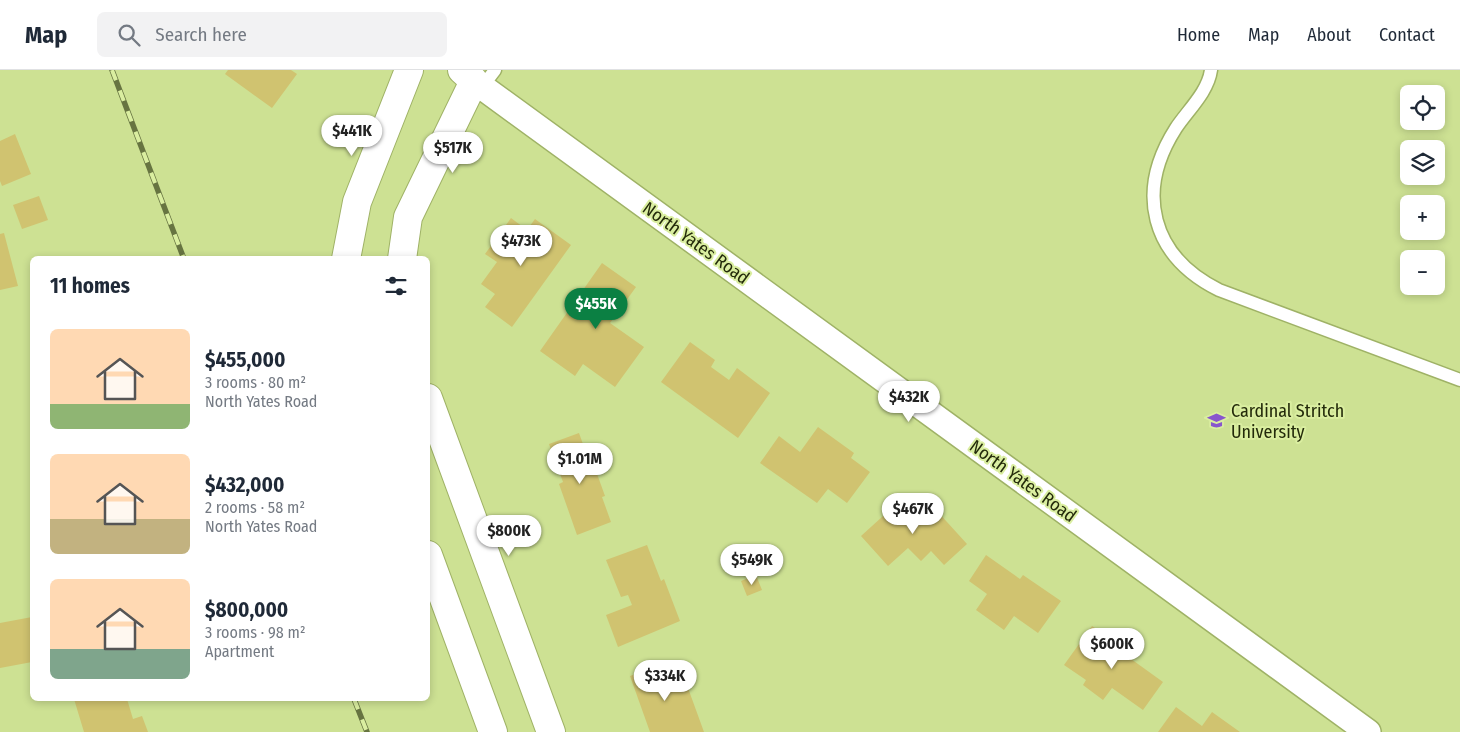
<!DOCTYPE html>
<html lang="en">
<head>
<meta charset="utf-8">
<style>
  :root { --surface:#fff; --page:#f2f2f3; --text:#1f2937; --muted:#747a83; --line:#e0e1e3; --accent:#0b8043 }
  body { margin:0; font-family:"Fira Sans Condensed",sans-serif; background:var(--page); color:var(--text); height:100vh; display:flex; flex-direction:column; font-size:19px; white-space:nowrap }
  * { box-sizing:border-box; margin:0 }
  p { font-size:16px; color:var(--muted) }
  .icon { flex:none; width:28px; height:28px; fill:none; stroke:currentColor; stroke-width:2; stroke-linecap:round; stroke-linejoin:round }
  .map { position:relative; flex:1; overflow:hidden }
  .side { position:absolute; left:30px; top:186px; width:400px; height:445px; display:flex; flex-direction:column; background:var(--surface); border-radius:8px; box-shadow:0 2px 8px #0003 }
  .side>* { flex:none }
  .fabs { position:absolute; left:1400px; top:15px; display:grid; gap:10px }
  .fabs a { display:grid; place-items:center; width:45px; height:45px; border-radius:8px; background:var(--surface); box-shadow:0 2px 8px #0003; font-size:25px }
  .price { position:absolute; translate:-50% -42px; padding:0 11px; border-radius:18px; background:#fff; color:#222; font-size:16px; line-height:32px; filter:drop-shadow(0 1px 2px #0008) }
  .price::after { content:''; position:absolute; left:50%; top:30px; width:15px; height:11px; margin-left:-8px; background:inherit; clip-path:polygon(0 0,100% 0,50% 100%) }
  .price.active { background:var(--accent); color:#fff }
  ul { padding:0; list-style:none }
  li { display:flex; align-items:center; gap:15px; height:125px; padding:0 20px }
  li span { display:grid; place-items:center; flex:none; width:140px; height:100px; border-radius:8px; color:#555 }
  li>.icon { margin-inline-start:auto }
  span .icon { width:60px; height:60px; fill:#fffc; stroke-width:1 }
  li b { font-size:21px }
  h2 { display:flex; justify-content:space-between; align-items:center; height:60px; padding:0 20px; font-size:21px }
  header { display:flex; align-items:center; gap:30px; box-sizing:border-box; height:70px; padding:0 25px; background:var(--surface); border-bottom:1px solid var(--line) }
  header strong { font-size:24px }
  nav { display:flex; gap:28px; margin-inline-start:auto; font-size:18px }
  .search { width:350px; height:45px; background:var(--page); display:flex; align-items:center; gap:12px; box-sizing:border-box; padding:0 18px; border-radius:8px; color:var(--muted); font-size:19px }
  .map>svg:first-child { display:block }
  .building { fill:#d0c370 }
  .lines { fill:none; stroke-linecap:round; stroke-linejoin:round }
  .service-casing { stroke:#9fb266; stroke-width:15 }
  .minor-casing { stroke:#9fb266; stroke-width:28 }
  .tertiary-casing { stroke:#9fb266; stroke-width:30 }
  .service { stroke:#fff; stroke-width:12 }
  .minor { stroke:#fff; stroke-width:25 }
  .tertiary { stroke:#fff; stroke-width:28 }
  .rail-casing { stroke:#677441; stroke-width:5.5 }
  .rail { stroke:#daeea0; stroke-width:4; stroke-dasharray:11; stroke-linecap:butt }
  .labels { text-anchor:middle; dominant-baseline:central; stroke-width:4; stroke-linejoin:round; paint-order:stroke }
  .street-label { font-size:18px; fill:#242b0b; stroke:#daeea0 }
  .poi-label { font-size:18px; fill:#242b0b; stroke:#daeea0; text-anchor:start }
</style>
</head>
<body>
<header>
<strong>Map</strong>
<div class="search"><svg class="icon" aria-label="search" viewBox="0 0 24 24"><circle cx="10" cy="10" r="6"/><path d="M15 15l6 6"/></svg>Search here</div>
<nav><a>Home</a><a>Map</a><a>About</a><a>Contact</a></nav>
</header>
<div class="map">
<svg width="1460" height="662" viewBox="0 0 1460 662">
  <rect width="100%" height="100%" fill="#cde193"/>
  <path class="building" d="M228 0H291L297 4 272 38 225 4Z
    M15 64 31 104 2 116 0 111V71Z
    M39 126 48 150 22 159 13 135Z
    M511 148 527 160 535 149 571 175 512 257 485 237 495 224 481 214 497 192 485 184Z
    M4 163 18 216 0 220V164Z
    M602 193 636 217 610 253 644 277 615 317 583 294 575 306 540 281Z
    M690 272 715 290 711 297 729 310 737 298 770 323 738 368 661 312Z
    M818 357 854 383 851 388 870 402 847 433 828 419 817 433 760 393 779 366 800 382Z
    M579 363 593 402 596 401 605 426 602 427 611 452 577 465 559 414 563 412 549 374Z
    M904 427 926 451 937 441 967 474 944 495 931 481 921 491 908 478 888 496 861 466Z
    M647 475 661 511 664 509 680 551 618 577 606 545 632 535 628 525 621 527 606 490Z
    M986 485 1020 509 1023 505 1061 531 1038 563 1014 546 1004 560 976 540 987 524 969 511Z
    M756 505 762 520 747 526 741 511Z
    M32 547V592L0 598V553Z
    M1092 556 1116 572 1113 576 1163 612 1143 640 1112 618 1103 630 1083 615 1086 610 1064 595Z
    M669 592 679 621 688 618 704 662H650L630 606Z
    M74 629H127L133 649 142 646 148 662H84Z
    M1176 637 1202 656 1212 642 1240 662H1158Z"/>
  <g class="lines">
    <defs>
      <path id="service" d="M1211 0C1208 22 1188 40 1176 58 1135 122 1151 186 1219 220L1460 310
        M482 17 495 0"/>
      <path id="minor" d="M474 11 1368 662"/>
      <path id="tertiary" d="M346 189 357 132 409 0
        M402 189 408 147 474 11 462 0
        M428 328 551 662
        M428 485 493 662"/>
    </defs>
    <use href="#service" class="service-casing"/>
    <use href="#minor" class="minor-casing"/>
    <use href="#tertiary" class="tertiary-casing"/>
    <use href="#service" class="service"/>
    <use href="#minor" class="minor"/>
    <use href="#tertiary" class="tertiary"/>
    <defs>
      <path id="rail" d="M112 0 184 189
        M354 629 367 662"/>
    </defs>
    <use href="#rail" class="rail-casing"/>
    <use href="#rail" class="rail"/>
  </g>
  <defs>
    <symbol id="school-bare" viewBox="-9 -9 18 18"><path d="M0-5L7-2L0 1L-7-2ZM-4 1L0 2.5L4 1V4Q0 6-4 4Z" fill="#8855cd" stroke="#daeea0" stroke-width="2.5" paint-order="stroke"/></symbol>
  </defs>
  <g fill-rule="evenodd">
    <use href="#school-bare" x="1204" y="338" width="25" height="25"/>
  </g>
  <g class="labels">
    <g class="street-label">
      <text transform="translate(696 173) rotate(36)">North Yates Road</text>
      <text transform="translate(1023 411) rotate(36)">North Yates Road</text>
    </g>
    <g class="poi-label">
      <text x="1231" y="341">Cardinal Stritch<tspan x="1231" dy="21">University</tspan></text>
    </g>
  </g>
</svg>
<div class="fabs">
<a><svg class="icon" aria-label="locate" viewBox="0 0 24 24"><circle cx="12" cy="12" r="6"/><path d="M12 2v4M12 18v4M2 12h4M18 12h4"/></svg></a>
<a><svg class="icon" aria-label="layers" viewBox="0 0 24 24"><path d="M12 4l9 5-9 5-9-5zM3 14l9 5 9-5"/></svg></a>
<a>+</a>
<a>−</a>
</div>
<b class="price" style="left:352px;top:87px">$441K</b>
<b class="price" style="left:453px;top:104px">$517K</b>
<b class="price" style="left:521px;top:197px">$473K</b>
<b class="price active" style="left:596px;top:260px">$455K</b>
<b class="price" style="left:909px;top:353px">$432K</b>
<b class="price" style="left:580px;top:415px">$1.01M</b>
<b class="price" style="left:913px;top:465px">$467K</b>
<b class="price" style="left:509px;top:487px">$800K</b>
<b class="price" style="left:752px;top:516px">$549K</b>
<b class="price" style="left:1112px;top:600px">$600K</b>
<b class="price" style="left:665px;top:632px">$334K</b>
<section class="side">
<h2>11 homes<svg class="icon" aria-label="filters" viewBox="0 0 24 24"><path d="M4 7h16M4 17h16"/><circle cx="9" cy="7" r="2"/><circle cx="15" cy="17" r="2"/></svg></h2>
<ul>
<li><span style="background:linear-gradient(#ffd9b3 75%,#8fb573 0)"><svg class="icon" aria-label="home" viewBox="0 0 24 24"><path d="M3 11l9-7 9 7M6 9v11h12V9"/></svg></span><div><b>$455,000</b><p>3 rooms · 80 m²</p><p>North Yates Road</p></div></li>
<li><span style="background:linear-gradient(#ffd9b3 65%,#c2b280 0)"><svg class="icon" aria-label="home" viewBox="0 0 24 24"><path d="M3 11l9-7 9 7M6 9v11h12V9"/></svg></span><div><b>$432,000</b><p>2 rooms · 58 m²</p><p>North Yates Road</p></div></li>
<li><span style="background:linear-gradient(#ffd9b3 70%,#7fa58c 0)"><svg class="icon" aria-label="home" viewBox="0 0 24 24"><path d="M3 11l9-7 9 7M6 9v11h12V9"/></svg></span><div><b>$800,000</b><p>3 rooms · 98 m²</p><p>Apartment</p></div></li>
</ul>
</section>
</div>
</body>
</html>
